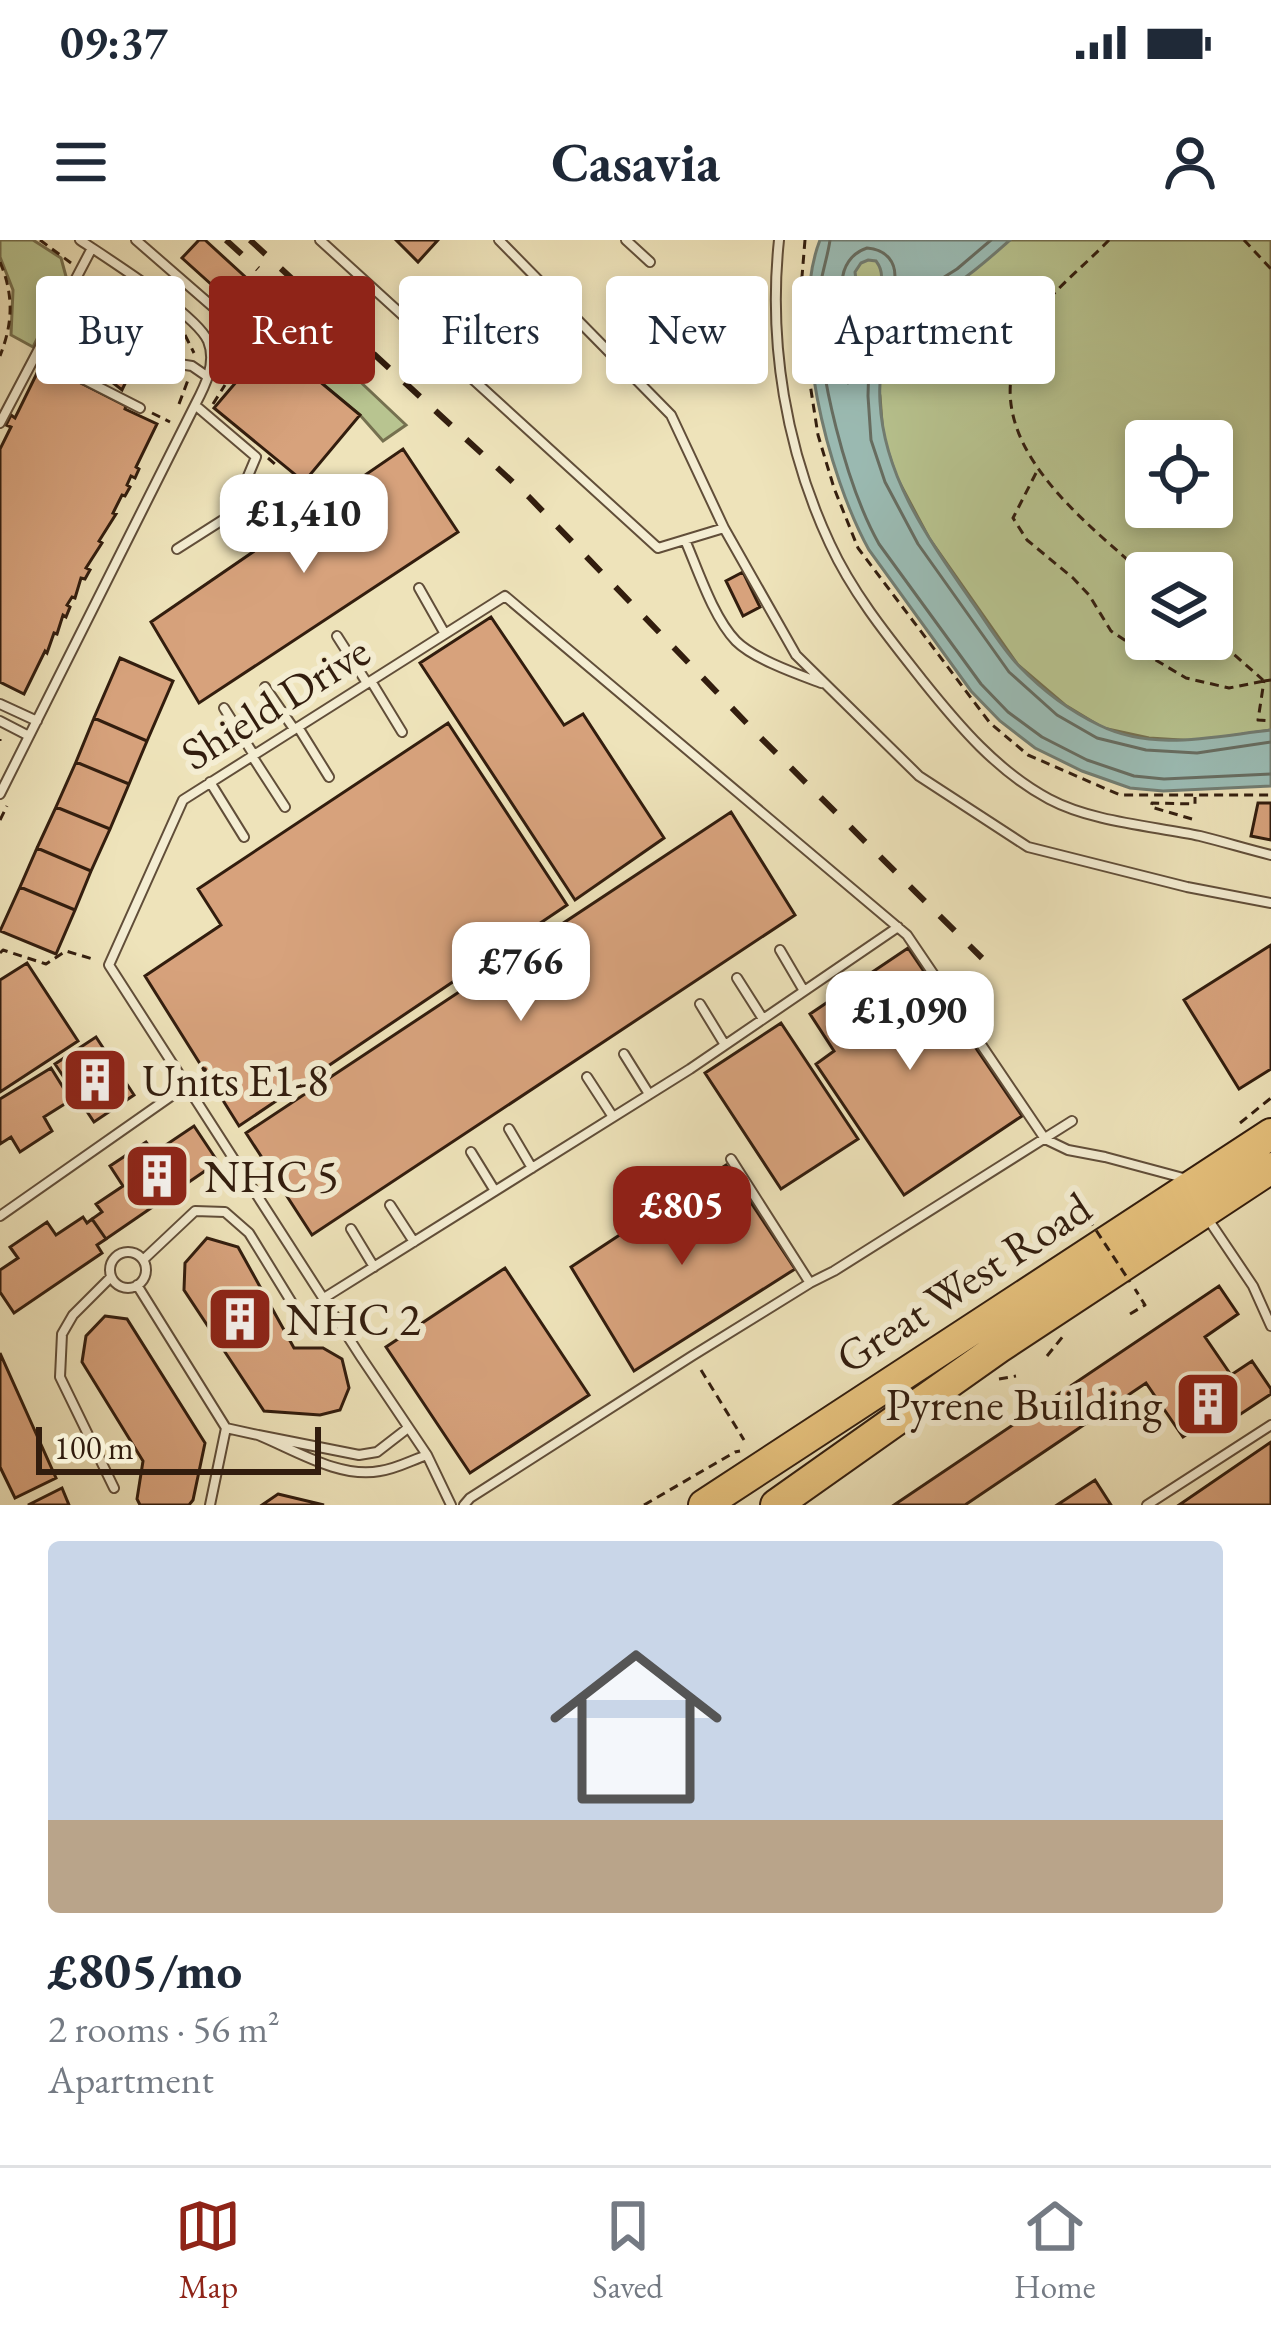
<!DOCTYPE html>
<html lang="en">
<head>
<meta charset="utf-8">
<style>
  :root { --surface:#fff; --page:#f6f6f7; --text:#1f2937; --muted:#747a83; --line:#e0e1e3; --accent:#8f2418 }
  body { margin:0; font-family:"EB Garamond",serif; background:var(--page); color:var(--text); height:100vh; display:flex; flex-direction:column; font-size:45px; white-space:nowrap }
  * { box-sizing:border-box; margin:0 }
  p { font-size:39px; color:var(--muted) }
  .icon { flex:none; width:66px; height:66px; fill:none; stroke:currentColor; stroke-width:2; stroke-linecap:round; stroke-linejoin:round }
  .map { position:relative; height:1265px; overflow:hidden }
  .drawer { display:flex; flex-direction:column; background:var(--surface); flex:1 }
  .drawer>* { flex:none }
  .banner { position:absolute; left:36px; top:36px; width:1200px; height:108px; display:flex; gap:24px }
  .controls { position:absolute; left:1125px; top:180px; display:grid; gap:24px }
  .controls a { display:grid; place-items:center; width:108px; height:108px; border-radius:12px; background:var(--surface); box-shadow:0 6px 18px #0003; font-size:60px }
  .scale { position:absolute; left:36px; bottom:30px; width:285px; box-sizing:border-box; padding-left:12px; border:6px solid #321d0e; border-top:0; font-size:33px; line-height:42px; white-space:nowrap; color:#321d0e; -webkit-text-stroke:9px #f4edd2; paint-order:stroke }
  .price { position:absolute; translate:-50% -102px; padding:0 27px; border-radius:24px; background:#fff; color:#222; font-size:39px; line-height:78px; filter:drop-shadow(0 3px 6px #0008) }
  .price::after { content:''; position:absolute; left:50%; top:72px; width:36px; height:27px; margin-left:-18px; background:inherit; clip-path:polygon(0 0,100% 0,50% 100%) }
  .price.on { background:var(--accent); color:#fff }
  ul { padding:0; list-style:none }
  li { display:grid; align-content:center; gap:24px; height:636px; padding:0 48px }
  li span { display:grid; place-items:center; height:372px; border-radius:12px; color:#555 }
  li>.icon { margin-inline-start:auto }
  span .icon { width:216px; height:216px; fill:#fffc; stroke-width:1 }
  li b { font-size:51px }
  .tag { padding:0 42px; border-radius:12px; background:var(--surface); box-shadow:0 6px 18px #0003; font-size:42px; line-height:108px }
  .tag.on { background:var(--accent); color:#fff }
  .status { display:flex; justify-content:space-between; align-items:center; height:84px; padding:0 60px; background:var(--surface); direction:ltr }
  .status svg { height:33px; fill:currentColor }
  header { display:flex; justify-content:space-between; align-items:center; height:156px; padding:0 48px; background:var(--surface); font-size:54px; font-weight:700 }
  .tab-bar { display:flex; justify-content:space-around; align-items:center; height:168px; border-top:3px solid var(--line); background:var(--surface); font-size:33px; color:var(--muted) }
  .tab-bar a { display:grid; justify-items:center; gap:6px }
  .tab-bar .on { color:var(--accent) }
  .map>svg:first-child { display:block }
  .green { fill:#b8c490; stroke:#75704f; stroke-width:3; fill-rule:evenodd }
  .water { fill:#9bbdb6; stroke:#717d73; stroke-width:3; fill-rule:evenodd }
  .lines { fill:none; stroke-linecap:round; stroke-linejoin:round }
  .shore { stroke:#666d62; stroke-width:3 }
  .building { fill:#d7a27c; stroke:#321d0e; stroke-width:3 }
  .lane-casing { stroke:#614e39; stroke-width:12 }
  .highway-casing { stroke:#321d0e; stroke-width:34 }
  .path { stroke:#321d0e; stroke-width:3; stroke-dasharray:9 6; stroke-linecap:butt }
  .lane { stroke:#f4edd2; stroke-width:8 }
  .highway { stroke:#e7c27d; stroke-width:30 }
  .rail { stroke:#321d0e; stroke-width:6; stroke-dasharray:21 21; stroke-linecap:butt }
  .path-bridge { stroke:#321d0e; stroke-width:3; stroke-dasharray:9 6; stroke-linecap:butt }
  .labels { text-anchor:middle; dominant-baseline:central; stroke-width:12; stroke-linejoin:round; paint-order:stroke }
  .street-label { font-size:45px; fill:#321d0e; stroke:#f4edd2 }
  .poi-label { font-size:45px; fill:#321d0e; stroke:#f4edd2; text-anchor:start }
</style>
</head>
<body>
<div class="status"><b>09:37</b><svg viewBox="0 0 49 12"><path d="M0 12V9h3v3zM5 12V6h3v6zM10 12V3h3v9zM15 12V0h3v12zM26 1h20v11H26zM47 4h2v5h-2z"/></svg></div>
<header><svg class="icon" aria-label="menu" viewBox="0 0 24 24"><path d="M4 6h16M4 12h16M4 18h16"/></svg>Casavia<svg class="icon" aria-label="person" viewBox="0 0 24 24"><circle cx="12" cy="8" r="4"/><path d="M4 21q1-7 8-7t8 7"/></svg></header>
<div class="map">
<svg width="1271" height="1265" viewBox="0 0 1271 1265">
  <rect width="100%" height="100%" fill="#eee3ba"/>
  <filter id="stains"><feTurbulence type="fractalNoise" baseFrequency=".00167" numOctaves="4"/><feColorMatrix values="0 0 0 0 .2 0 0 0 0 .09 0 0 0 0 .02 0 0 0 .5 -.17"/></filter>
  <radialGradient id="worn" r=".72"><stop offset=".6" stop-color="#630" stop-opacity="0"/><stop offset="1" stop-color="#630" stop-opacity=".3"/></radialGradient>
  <path class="green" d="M0 0H33L61 18 67 40 33 107 11 95 13 50 0 17Z
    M855 0H1271V490L1197 501 1149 498 1103 488 1065 465 1018 425 929 298 896 236 883 196 880 156 852 32ZM1146 201H1212V267H1146ZM1146 333H1212V399H1146Z
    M262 49 406 185 383 201 360 175 271 101 251 125 228 116 214 85 224 73 249 90 258 80 246 67Z"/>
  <path class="water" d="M820 0H1010C994 14 978 29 960 41 932 61 902 74 887 108 880 124 879 143 880 162 884 237 928 298 970 359 986 381 1000 406 1019 426 1041 449 1070 471 1099 485 1153 512 1215 496 1271 490V546L1163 551 1130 548 1082 531 1035 508 1000 481 971 451 869 310C828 236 788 81 820 0ZM868 20 876 21C886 34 882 54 867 61L858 56 855 32 861 23Z"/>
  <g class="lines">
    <path class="shore" d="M830 0C827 22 818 42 818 65 818 133 846 245 879 304L981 444 1008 472 1042 497 1087 520 1134 536 1164 539 1271 534
      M991 0 957 29 906 61 879 97 869 121 868 156 871 200 885 242 918 304 1009 432 1057 475 1097 498 1146 510 1197 513 1271 502
      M867 8C908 11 900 63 868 73 833 66 835 18 867 8Z
      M839 79 860 87 863 92 855 118 853 138 848 143 842 139 834 85Z"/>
  </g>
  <path class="building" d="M199 0H205L252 43 233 64 182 18Z
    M396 0H438L418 22Z
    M79 47 95 58 117 65 136 78 154 84 122 150 103 135 83 132 71 121 63 95 65 77 73 64Z
    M271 101 360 175 304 242 214 168Z
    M40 127 62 137 63 134 126 166 125 169 157 184 136 227 139 229 135 238 131 236 127 245 130 247 125 256 122 255 113 273 116 274 99 301 102 303 86 328 90 330 85 339 81 338 75 358 72 357 67 365 70 367 66 377 63 375 57 394 54 393 47 413 45 411 24 454 0 442V209L11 187 6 185 11 175 15 178Z
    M403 209 458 292 199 463 151 382Z
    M743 332 760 367 743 376 726 341Z
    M491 377 564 485 583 474 664 598 575 660 420 423Z
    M120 418 173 441 147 501 94 478Z
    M94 478 147 501 129 544 76 522Z
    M448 483 567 665 239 886 145 736 221 685 198 649Z
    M76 522 129 544 110 589 56 567Z
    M1258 563H1271V600L1251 596Z
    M56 567 110 589 91 631 37 608Z
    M731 572 795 675 312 995 246 893Z
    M37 608 91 631 75 670 20 647Z
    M20 647 75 670 56 714 0 691Z
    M1271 705V829L1239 849 1184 760Z
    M908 708 1022 876 904 955 816 824 834 811 810 774Z
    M27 723 78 801 0 852V740Z
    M781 783 858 899 781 949 705 833Z
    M96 797 134 855 94 882 55 824Z
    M51 828 71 860 44 877 52 891 20 912 11 897 0 904V859Z
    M194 886 218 922 106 999 92 979 102 972 96 964 123 946 110 926 146 902 154 913Z
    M726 925 795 1029 634 1131 571 1027Z
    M83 977 87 983 92 979 106 999 97 1005 102 1013 14 1073 0 1052V1030L18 1018 10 1007 47 982 56 995Z
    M207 998 238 1007 294 1108H323L342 1119 349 1148 340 1170 320 1175 264 1171 184 1050 185 1023Z
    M505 1028 589 1155 470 1233 386 1107Z
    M1219 1046 1238 1074 1205 1097 1231 1135 1252 1121 1271 1149V1154L1224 1185 1217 1174 1183 1197 1146 1143 965 1265H894Z
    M105 1076 127 1079 205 1203 193 1260 189 1265H140L137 1259 143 1221 82 1122 86 1096Z
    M0 1113 56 1238 15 1258 0 1227Z
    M1271 1202V1265H1179Z
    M1095 1240 1111 1265H1057Z
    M62 1248 69 1265H28Z
    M278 1254 324 1265H262Z"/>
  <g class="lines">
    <defs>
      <path id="lane" d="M136 0 220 73
        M320 0 658 308 724 288 796 415 919 536 1028 607 1187 647 1271 663
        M499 0 671 175 724 288
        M626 0 650 22
        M779 0C768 103 786 210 830 304 853 354 889 398 923 441 959 486 997 531 1049 559 1092 582 1153 586 1200 596 1224 602 1247 609 1271 615
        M36 115 140 168
        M160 121 192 126 208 137
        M211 121 242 134
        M0 183 92 8
        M685 300C698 330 713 377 736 401 754 419 797 434 821 443
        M177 309 232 274 256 217 195 165
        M419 348 445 394
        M337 396 367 443
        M371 441 402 492
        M265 447 294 489
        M0 464 37 481
        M224 468 254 515
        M0 481 29 496
        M298 487 329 537
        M252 516 285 567
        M210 542 244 597
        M0 554 195 165C205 146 217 123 208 101 196 74 108 19 80 0
        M780 710 804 751
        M737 738 763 779
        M700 764 725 805
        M624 814 649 854
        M587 837 613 877
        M509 889 532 928
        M471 912 495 951
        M731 919 810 1043
        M390 965 414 1002
        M0 976 187 845
        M1208 979 1253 1046 1271 1086
        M351 989 374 1027
        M110 1030a18 18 0 1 1 36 0a18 18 0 1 1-36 0Z
        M143 1020 195 971 225 972 249 993 300 1076
        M111 1037 73 1075 62 1094 60 1137 114 1248
        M137 1045 226 1188 258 1195
        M324 1058 690 829 898 687
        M408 1188 377 1212 359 1215 258 1195C295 1210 340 1239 380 1231 396 1229 412 1220 427 1215
        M210 1265 226 1188
        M451 1265 427 1215 361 1117 109 725 183 560 505 356 907 695 1045 899 1068 910 1105 917 1187 939
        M464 1265 470 1258 692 1116 810 1043 834 1031 1072 881
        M1147 1265 1271 1185"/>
      <path id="highway" d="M704 1265 1271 894
        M776 1265 998 1108 1271 928"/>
    </defs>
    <use href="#lane" class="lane-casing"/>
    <use href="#highway" class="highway-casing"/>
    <path class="path" d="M40 0 71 23
      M805 0 799 73 818 195 834 248 858 308 990 483 1028 515 1120 555H1271
      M1109 0C1086 24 1057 47 1037 73 1029 83 1025 96 1020 107 977 202 1085 281 1146 336
      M1244 0 1271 29
      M0 22C14 55 13 83 0 116
      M93 38 173 85
      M185 95 194 113
      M179 164 188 140
      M213 164 225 145
      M152 173 170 182
      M268 218 276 225
      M1036 233 1013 278 1027 300 1073 338 1089 355 1111 391 1144 413 1186 438 1229 448 1264 441
      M1212 395 1263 440
      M1271 440 1264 441 1258 480 1271 481
      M0 499V501
      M1192 579 1151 567 1152 563 1195 564V557
      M0 580 7 566
      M0 713 3 710 46 724 66 711 96 720
      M1240 883 1271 858
      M1070 985 1086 974 1088 978
      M1130 1074 1145 1065 1135 1049
      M1047 1116 1064 1095
      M701 1130 744 1200
      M999 1139 1016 1136
      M644 1265 735 1212 740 1211"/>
    <use href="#lane" class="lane"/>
    <use href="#highway" class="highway"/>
    <path class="rail" d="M226 0 258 29
      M250 0 529 257 758 495 982 718"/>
    <path class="path-bridge" d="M1088 978 1130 1042"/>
  </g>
  <defs>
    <symbol id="building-square" viewBox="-11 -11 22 22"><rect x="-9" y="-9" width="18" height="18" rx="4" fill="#8f2418" stroke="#f4edd2"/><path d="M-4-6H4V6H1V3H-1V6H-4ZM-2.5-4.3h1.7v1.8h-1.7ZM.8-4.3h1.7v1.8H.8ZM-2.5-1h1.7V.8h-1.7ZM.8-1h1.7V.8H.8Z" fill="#fff"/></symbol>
  </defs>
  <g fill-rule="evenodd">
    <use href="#building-square" x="57" y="802" width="76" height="76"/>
    <use href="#building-square" x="119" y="898" width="76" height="76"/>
    <use href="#building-square" x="202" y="1041" width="76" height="76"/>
    <use href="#building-square" x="1170" y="1126" width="76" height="76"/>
  </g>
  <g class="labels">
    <g class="street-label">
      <text transform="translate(275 462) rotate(-32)">Shield Drive</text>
      <text transform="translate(963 1042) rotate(-33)">Great West Road</text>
    </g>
    <g class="poi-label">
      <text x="142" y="840">Units E1-8</text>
      <text x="204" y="936">NHC 5</text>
      <text x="286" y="1079">NHC 2</text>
      <text x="1162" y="1164" text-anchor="end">Pyrene Building</text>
    </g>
  </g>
  <rect width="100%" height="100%" filter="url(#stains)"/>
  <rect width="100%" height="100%" fill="url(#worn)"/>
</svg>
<div class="controls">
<a><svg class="icon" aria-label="locate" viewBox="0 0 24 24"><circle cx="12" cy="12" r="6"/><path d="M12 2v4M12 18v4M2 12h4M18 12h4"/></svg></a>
<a><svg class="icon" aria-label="layers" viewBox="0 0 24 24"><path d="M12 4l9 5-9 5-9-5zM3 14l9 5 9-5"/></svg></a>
</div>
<div class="scale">100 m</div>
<b class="price" style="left:304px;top:336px">£1,410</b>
<b class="price" style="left:521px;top:784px">£766</b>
<b class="price" style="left:910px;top:833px">£1,090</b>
<b class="price on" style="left:682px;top:1028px">£805</b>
<div class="banner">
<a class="tag">Buy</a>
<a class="tag on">Rent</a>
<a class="tag">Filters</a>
<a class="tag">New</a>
<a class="tag">Apartment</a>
</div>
</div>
<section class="drawer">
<ul>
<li><span style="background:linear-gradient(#c9d6e8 75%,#b9a48a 0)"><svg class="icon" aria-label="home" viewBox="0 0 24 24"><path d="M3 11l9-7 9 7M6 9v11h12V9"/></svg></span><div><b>£805/mo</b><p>2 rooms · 56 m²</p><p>Apartment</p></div></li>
</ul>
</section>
<nav class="tab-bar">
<a class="on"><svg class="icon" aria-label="map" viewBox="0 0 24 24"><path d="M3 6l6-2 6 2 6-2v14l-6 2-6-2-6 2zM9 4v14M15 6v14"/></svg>Map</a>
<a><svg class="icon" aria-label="saved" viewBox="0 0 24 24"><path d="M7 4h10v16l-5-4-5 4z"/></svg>Saved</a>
<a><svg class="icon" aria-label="home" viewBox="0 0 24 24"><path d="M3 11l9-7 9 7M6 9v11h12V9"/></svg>Home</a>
</nav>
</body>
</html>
